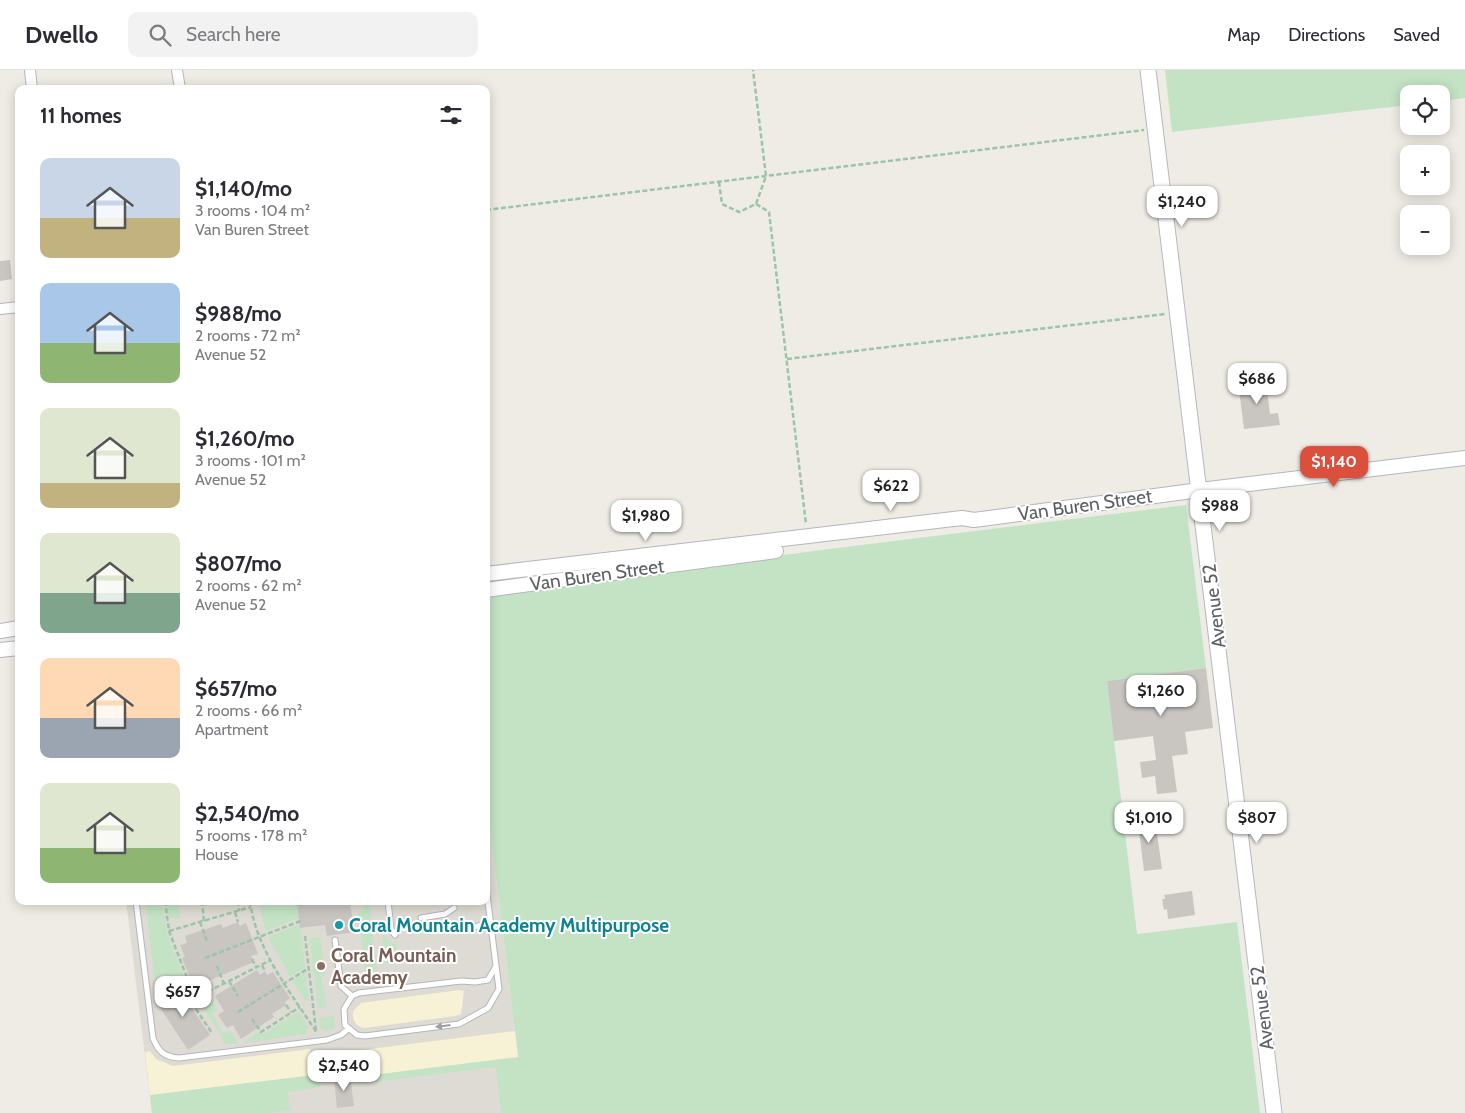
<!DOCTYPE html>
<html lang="en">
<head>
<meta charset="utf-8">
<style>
  :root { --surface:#fff; --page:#f2f2f3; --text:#2b2b33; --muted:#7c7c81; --line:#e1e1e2; --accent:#db4f3d }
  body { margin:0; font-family:Cabin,sans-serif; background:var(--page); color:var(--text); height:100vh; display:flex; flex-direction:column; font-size:19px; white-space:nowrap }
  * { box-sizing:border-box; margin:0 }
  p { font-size:16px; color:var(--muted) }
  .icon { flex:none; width:28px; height:28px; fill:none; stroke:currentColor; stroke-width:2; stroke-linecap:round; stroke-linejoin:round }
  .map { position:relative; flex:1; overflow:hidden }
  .drawer { position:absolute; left:15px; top:15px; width:475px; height:820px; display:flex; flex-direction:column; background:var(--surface); border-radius:10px; box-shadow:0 2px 12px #0003 }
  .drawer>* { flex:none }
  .controls { position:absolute; left:1400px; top:15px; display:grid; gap:10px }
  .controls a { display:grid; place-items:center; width:50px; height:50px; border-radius:10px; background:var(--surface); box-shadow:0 2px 12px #0003; font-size:25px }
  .price { position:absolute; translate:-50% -42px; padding:0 11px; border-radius:10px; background:#fff; color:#222; font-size:16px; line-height:32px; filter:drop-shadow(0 1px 2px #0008) }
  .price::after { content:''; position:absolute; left:50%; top:30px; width:15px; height:11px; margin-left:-8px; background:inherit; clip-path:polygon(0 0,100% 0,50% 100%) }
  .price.current { background:var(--accent); color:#fff }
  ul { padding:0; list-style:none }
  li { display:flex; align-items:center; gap:15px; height:125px; padding:0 25px }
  li span { display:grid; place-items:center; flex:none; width:140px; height:100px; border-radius:10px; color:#555 }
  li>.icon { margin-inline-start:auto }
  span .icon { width:60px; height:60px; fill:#fffc; stroke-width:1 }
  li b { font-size:21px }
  h2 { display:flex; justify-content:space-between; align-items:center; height:60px; padding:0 25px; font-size:21px }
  header { display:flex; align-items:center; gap:30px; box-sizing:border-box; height:70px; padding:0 25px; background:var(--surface); border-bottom:1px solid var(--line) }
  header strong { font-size:24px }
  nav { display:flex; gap:28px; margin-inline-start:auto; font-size:18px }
  .search { width:350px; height:45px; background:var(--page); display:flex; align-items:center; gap:12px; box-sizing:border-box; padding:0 18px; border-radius:10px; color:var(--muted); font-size:19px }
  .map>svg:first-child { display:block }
  .education { fill:#dddbd3 }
  .green { fill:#c3e3c4 }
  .sand { fill:#f7f1d6 }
  .building { fill:#c9c6c2 }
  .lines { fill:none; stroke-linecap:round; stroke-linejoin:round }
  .service-casing { stroke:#b5b6ba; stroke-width:7 }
  .minor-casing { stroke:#b5b6ba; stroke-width:12 }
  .tertiary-casing { stroke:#b5b6ba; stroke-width:16 }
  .secondary-casing { stroke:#b6b8bd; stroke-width:17 }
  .path { stroke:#9cc4a9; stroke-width:2.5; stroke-dasharray:5 2.5; stroke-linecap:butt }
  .service { stroke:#fff; stroke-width:5 }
  .minor { stroke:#fff; stroke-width:10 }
  .tertiary { stroke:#fff; stroke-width:14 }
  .secondary { stroke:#fff; stroke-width:15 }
  .oneway { fill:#9d9fa2 }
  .culture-dot { fill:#0f9aa8; stroke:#fff; stroke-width:2 }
  .education-dot { fill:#8d6e63; stroke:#fff; stroke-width:2 }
  .labels { text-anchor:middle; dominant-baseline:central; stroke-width:4; stroke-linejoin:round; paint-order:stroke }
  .street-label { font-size:19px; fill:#5c5f64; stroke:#fff }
  .culture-label { font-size:19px; font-weight:bold; fill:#0d838f; stroke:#fff; text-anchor:start }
  .education-label { font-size:19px; font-weight:bold; fill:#785e54; stroke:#fff; text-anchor:start }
</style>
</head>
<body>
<header>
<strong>Dwello</strong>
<div class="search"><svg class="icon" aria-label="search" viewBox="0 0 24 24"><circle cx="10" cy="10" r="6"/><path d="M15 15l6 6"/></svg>Search here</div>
<nav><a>Map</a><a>Directions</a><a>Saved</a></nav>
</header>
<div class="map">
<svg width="1465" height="1043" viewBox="0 0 1465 1043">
  <rect width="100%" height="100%" fill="#eeece4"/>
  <path class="education" d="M486 725 525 1043H152L126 831H486Z"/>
  <path class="green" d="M1165 0H1465V28L1441 31V24H1409V35L1172 62Z
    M1186 435 1206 598 1107 611 1137 864 1237 852 1260 1043H501L496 997 357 1014 356 1007 518 986 486 725V529L500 523 829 479Z
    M145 831H162L166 860 184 908 156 921Z
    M166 831H178L180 848 172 849 168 846Z
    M258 831H288L297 834 299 848 266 861Z
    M363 831H369L377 901 365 903 358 841 364 840Z
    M300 854 305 897 290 907 268 867Z
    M320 867 325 906H321L327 937 318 938 310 869Z
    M382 867H386L390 873 396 874 399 893 385 894Z
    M305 902 309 929 308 931 304 929 292 911Z
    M207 924 217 940 212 944 224 964 230 961 238 973 224 975C221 957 201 945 202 927Z
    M299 941 308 957 306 964 243 973 257 963 263 964Z
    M334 946 335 958 326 961 320 958 319 948Z
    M318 1004 320 1017 288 1022 290 1040 268 1043H152L150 1025Z"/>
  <path class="sand" d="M459 920 464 921 461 944 455 946 364 958C355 956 352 950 353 941L361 933Z
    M515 961 518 987 356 1007 353 981Z
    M310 979 314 1005 150 1025 145 982 150 981 156 989 173 996Z"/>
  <path class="building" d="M10 190 12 209 0 211V191Z
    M1265 303 1270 344 1278 343 1280 355 1244 359 1239 319 1253 317 1251 305Z
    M1206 598 1213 658 1185 662 1188 684 1172 686 1177 722 1157 724 1155 706 1142 708 1140 692 1156 690 1153 666 1114 671 1107 611Z
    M1155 749 1162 799 1144 801 1139 761 1135 762 1133 752Z
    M1192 821 1195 845 1168 849 1167 839 1164 840 1162 829H1165L1164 825Z
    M320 831H350L354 862 327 866 325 855 300 858 297 834Z
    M238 852 240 856 246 853 250 863 258 884 251 886 254 892 203 913 200 907 191 911 182 888 185 887 180 875 187 873 185 866 221 854 223 858Z
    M257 900 260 905 265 901 267 905 273 902 290 928 285 932 286 935 272 944 274 947 241 969 233 955 227 958 218 945 224 941 215 926Z
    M177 916 210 965 188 980 155 930Z
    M350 1006 354 1036 337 1038 334 1008Z"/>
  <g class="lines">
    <defs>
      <path id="service" d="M486 817 499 919 488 938 459 954 365 966 357 965 345 955 344 939 352 926 359 923 461 911 475 912 488 910 496 896
        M136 831 153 968C158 981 164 987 179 988L327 970 341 965 348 959
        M388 831 391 859 395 865
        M421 848 445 844 454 838
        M453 857 460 859 491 854
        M335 870 341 916 352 926"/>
      <path id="minor" d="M30 0 32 19
        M177 0 180 19
        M0 239 19 237"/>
      <path id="tertiary" d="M486 504 962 448 974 450 1200 420 1465 388
        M486 520 776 481
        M0 561 19 558
        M0 580 19 578"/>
      <path id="secondary" d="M1148 0 1274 1043"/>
    </defs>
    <use href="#service" class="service-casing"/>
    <use href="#minor" class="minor-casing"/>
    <use href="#tertiary" class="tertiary-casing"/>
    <use href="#secondary" class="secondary-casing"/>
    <path class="path" d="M719 112 722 134 739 142 756 134 766 106 753 0
      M756 134 769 142 806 454
      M486 140 1144 60
      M787 289 1165 244
      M165 831 169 861 191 918 197 925H201L271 890
      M202 831 204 851
      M238 831 239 841
      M250 831C256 880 291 923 317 963
      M300 831 301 837
      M235 842 238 852
      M200 852 207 871
      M169 861 251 837
      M305 866 316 961
      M205 888 303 850
      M252 889 256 897
      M262 895 265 901
      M217 896 224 914
      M229 911 238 926
      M179 914 212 963
      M190 931 199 926
      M286 935 291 942
      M238 942 309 898
      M252 949 261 962 300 937"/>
    <use href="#service" class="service"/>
    <use href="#minor" class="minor"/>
    <use href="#tertiary" class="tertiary"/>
    <use href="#secondary" class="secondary"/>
  </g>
  <defs><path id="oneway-solid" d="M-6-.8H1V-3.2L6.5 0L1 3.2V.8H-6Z" transform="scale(1.25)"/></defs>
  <use class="oneway" href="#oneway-solid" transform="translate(443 956) rotate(173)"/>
  <circle class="culture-dot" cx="339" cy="855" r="5"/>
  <circle class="education-dot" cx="321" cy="896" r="5"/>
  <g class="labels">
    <g class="street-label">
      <text transform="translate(1085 435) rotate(-8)">Van Buren Street</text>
      <text transform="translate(597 505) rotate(-8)">Van Buren Street</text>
      <text transform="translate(1214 536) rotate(-97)">Avenue 52</text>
      <text transform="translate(1262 938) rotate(-97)">Avenue 52</text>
    </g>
    <g class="culture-label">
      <text x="349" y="855">Coral Mountain Academy Multipurpose</text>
    </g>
    <g class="education-label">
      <text x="331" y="885">Coral Mountain<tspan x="331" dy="22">Academy</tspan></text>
    </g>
  </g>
</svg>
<div class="controls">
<a><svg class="icon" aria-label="locate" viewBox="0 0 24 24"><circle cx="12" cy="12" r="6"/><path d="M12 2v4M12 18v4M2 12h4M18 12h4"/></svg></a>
<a>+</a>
<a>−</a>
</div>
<b class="price" style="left:1182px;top:158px">$1,240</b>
<b class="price" style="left:1257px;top:335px">$686</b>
<b class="price current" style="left:1334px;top:418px">$1,140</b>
<b class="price" style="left:891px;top:442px">$622</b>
<b class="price" style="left:1220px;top:462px">$988</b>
<b class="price" style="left:646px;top:472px">$1,980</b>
<b class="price" style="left:1161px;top:647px">$1,260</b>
<b class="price" style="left:1149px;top:774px">$1,010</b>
<b class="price" style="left:1257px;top:774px">$807</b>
<b class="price" style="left:183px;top:948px">$657</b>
<b class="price" style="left:344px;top:1022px">$2,540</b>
<section class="drawer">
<h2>11 homes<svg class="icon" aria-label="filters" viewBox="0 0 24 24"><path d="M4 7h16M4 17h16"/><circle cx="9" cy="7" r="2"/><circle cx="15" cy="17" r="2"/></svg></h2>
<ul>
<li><span style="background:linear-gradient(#c9d6e8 60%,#c2b280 0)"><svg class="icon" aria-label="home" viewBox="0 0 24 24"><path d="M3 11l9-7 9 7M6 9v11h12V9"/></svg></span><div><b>$1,140/mo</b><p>3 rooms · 104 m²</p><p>Van Buren Street</p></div></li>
<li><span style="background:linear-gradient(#a9c7e8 60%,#8fb573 0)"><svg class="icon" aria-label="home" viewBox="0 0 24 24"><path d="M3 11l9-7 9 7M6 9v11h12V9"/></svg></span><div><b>$988/mo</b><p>2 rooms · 72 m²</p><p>Avenue 52</p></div></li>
<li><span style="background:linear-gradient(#dfe7d0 75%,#c2b280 0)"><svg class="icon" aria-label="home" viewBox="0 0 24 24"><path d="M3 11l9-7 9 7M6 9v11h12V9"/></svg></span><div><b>$1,260/mo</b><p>3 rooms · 101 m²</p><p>Avenue 52</p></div></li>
<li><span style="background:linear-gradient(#dfe7d0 60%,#7fa58c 0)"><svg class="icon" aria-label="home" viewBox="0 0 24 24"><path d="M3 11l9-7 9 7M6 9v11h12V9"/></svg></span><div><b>$807/mo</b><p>2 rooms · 62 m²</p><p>Avenue 52</p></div></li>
<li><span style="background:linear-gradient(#ffd9b3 60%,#9aa5b1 0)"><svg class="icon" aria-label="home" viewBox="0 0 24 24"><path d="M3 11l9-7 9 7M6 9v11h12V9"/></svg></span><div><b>$657/mo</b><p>2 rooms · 66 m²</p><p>Apartment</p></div></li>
<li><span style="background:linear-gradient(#dfe7d0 65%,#8fb573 0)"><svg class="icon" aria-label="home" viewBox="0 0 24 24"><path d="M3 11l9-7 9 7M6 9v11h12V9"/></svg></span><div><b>$2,540/mo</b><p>5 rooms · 178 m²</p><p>House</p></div></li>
</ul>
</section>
</div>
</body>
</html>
